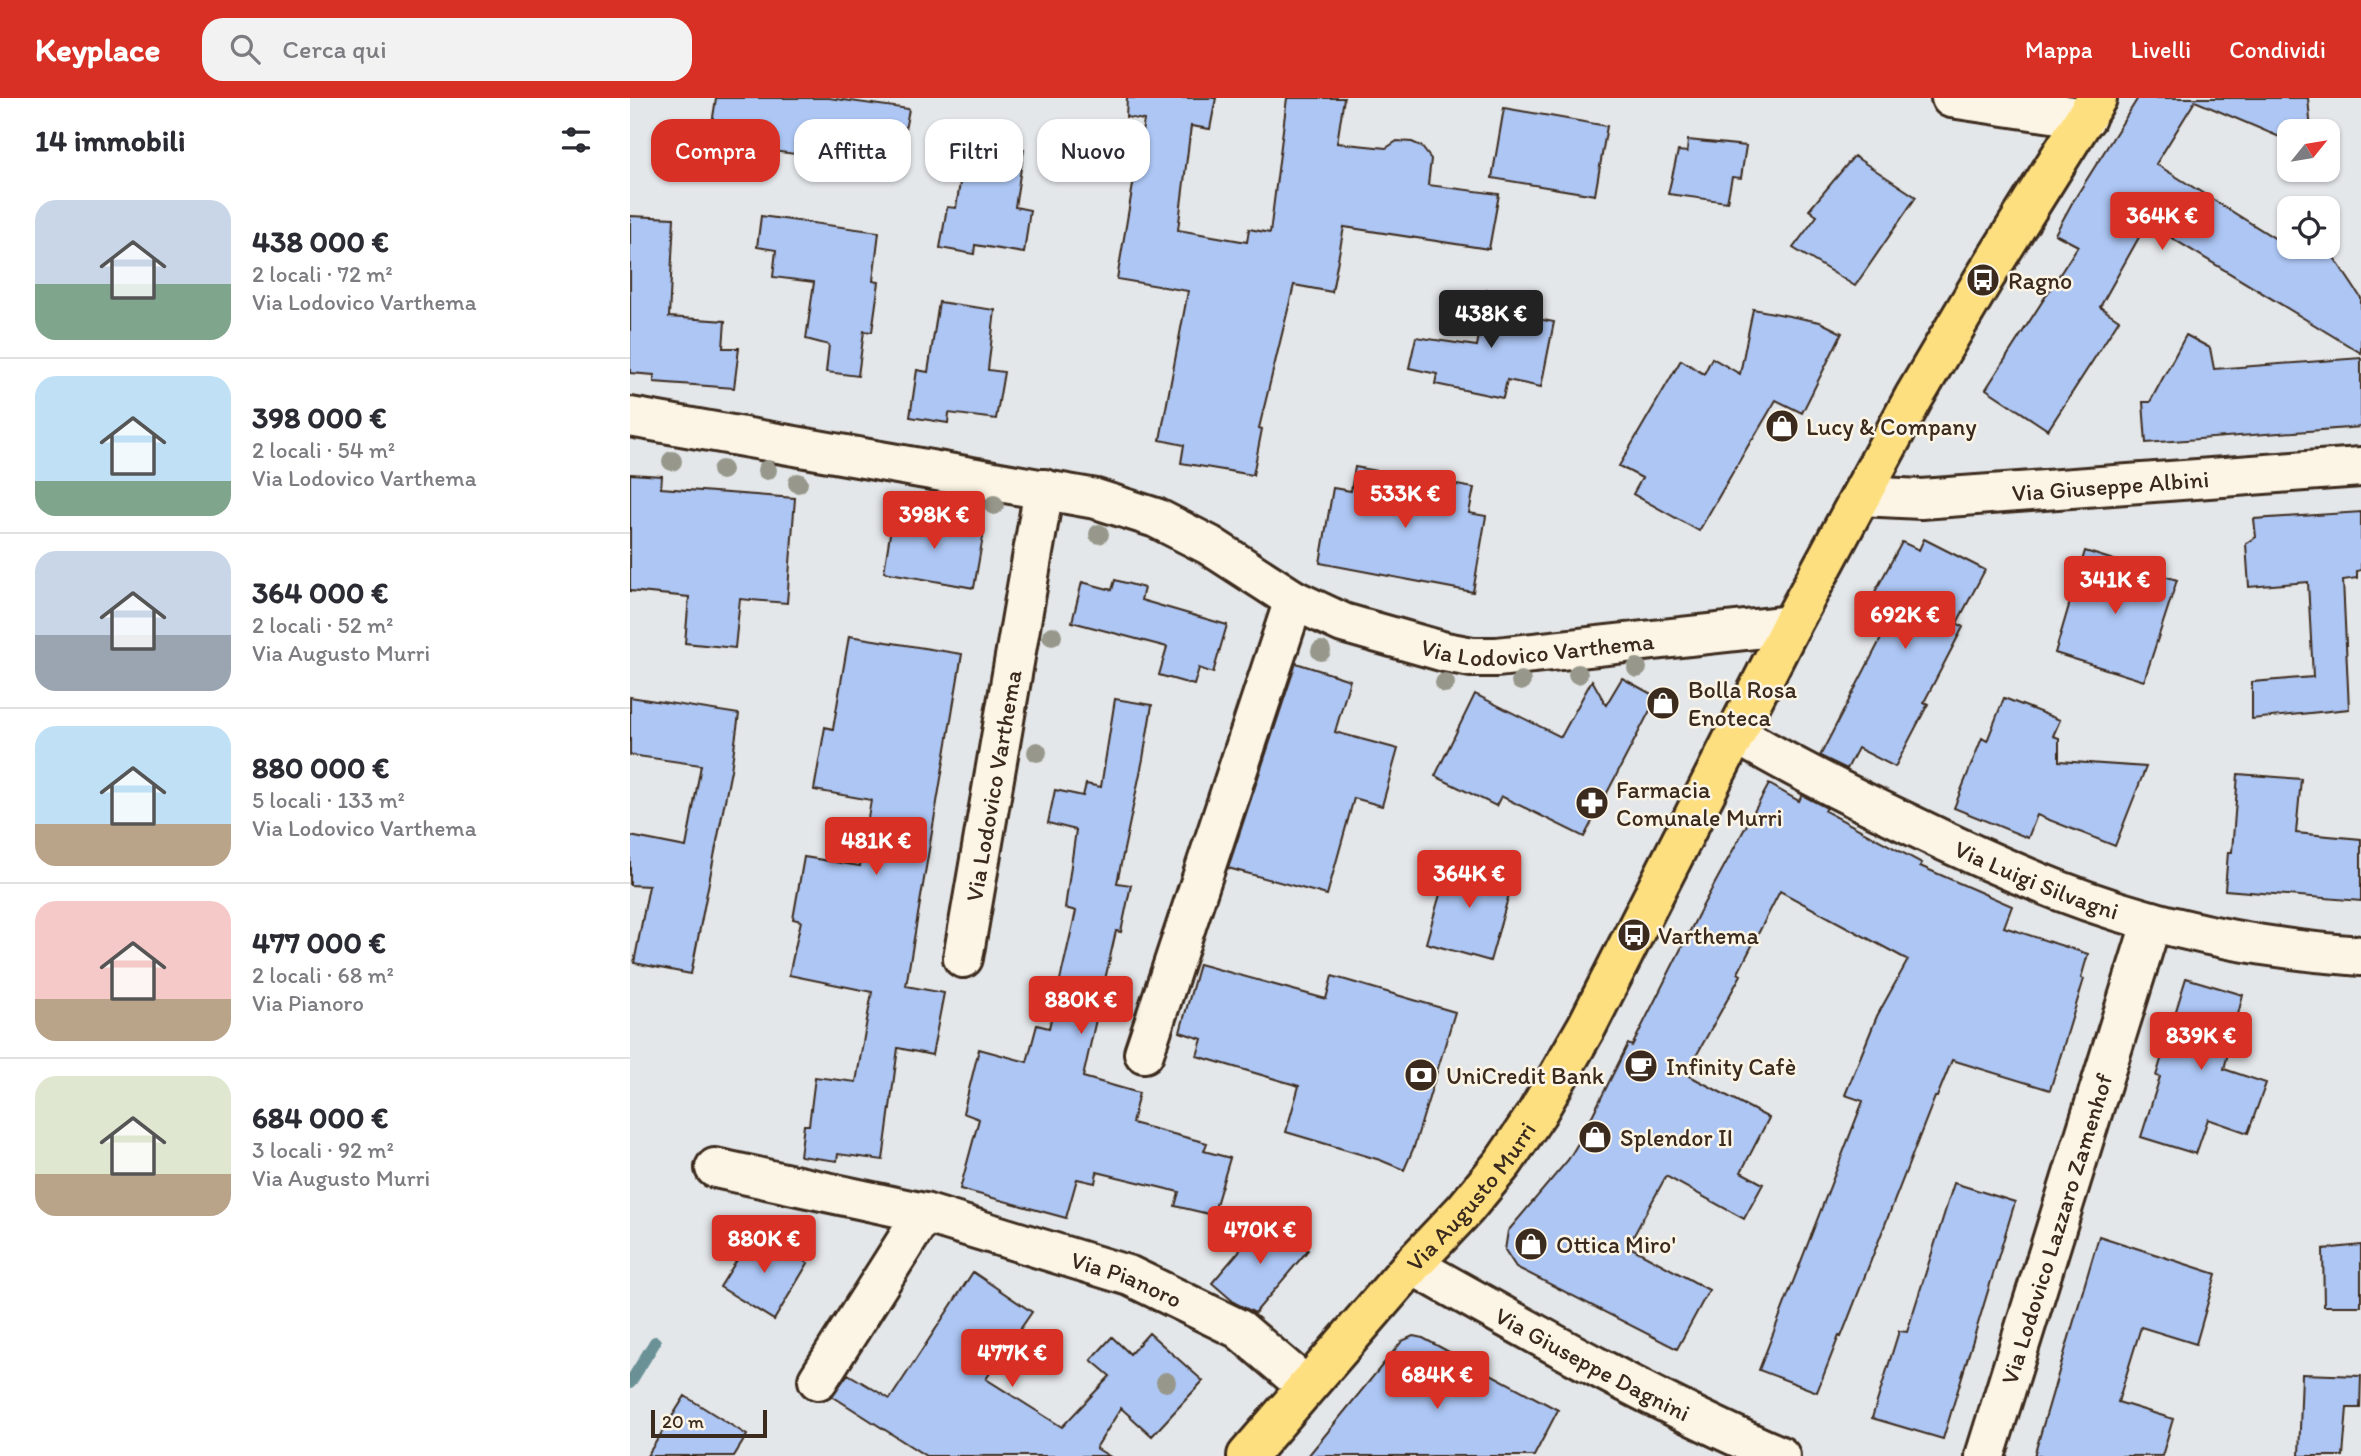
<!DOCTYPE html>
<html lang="it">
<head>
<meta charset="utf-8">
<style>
  :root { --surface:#fff; --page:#f2f2f3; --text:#2b2b33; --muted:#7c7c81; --line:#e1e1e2; --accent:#d93025 }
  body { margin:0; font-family:Itim,sans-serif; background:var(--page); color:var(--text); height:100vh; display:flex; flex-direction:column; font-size:26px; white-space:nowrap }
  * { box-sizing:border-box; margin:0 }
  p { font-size:23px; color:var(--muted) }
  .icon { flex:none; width:38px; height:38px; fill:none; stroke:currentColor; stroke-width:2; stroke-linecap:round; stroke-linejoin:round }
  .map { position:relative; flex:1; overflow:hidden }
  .side { display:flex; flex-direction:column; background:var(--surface); width:630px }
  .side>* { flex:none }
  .top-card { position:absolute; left:21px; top:21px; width:665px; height:63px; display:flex; gap:14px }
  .needle { width:46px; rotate:60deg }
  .fabs { position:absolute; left:1647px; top:21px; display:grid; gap:14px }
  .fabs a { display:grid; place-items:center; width:63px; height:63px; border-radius:14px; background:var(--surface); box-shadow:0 2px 5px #0004; font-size:35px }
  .scale { position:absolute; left:21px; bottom:18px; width:116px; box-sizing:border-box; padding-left:7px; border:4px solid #3b2a1e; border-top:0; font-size:19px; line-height:24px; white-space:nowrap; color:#3b2a1e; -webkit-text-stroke:5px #fcf5e5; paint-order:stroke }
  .price { position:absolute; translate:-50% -60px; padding:0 16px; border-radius:7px; background:var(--accent); color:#fff; font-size:23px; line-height:46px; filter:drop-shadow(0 2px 4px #0008) }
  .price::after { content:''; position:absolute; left:50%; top:42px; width:21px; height:16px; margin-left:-10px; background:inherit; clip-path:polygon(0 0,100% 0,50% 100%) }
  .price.selected { background:#222; color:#fff }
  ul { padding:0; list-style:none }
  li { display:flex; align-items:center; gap:21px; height:175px; padding:0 35px }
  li+li { border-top:2px solid var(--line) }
  li span { display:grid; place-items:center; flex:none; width:196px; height:140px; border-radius:21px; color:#555 }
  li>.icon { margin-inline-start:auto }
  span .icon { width:84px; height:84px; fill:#fffc; stroke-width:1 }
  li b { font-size:30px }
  h2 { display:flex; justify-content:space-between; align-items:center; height:84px; padding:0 35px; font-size:30px }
  .pill { padding:0 24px; border-radius:21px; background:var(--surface); box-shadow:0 2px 5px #0004; font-size:24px; line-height:63px }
  .pill.selected { background:var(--accent); color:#fff }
  header { display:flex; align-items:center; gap:42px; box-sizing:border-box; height:98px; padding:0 35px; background:var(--accent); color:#fff }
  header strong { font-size:33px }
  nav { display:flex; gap:38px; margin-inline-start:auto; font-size:24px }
  .search { width:490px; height:63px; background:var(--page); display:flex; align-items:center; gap:18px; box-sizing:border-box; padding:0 24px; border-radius:21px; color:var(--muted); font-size:26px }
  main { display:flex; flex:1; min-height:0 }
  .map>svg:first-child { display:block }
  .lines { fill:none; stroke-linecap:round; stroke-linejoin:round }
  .stream { stroke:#699196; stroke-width:12 }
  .building { fill:#adc6f4; stroke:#3b2a1e; stroke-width:2 }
  .minor-casing { stroke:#3b2a1e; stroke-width:44 }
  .major-casing { stroke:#3b2a1e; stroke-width:44 }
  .minor { stroke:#fcf5e5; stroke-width:38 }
  .major { stroke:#fedf80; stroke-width:38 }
  .tree { fill:#97988b }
  .labels { text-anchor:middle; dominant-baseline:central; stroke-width:5; stroke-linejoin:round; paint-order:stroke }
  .poi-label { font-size:24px; fill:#3b2a1e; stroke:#fcf5e5; text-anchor:start }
  .street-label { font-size:24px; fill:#3b2a1e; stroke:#fcf5e5 }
</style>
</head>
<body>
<header>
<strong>Keyplace</strong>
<div class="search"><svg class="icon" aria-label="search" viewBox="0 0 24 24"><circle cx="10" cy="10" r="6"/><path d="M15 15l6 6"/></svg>Cerca qui</div>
<nav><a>Mappa</a><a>Livelli</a><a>Condividi</a></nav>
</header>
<main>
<section class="side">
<h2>14 immobili<svg class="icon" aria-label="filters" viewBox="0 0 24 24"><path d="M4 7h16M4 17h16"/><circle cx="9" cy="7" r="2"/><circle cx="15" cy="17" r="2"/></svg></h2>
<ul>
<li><span style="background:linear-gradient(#c9d6e8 60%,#7fa58c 0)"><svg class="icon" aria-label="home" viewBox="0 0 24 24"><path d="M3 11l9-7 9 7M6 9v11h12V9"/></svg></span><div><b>438 000 €</b><p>2 locali · 72 m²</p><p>Via Lodovico Varthema</p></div></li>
<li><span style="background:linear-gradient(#bfe0f5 75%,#7fa58c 0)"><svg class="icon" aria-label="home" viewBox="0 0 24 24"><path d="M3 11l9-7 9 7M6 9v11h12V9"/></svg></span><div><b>398 000 €</b><p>2 locali · 54 m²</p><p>Via Lodovico Varthema</p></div></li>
<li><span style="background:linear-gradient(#c9d6e8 60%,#9aa5b1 0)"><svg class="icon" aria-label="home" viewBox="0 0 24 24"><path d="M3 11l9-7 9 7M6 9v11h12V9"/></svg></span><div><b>364 000 €</b><p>2 locali · 52 m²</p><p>Via Augusto Murri</p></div></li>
<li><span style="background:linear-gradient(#bfe0f5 70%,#b9a48a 0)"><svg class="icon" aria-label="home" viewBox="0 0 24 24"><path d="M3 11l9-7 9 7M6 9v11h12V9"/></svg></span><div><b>880 000 €</b><p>5 locali · 133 m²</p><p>Via Lodovico Varthema</p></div></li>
<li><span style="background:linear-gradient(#f6c9c9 70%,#b9a48a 0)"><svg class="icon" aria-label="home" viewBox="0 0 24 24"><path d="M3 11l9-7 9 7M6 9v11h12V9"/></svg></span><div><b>477 000 €</b><p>2 locali · 68 m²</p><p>Via Pianoro</p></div></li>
<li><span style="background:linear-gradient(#dfe7d0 70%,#b9a48a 0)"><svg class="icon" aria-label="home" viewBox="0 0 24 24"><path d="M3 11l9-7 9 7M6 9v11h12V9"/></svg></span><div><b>684 000 €</b><p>3 locali · 92 m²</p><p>Via Augusto Murri</p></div></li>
</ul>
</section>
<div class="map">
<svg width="1731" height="1358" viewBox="0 0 1731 1358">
  <rect width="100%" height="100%" fill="#e4e7ea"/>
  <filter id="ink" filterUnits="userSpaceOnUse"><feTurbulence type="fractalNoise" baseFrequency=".0143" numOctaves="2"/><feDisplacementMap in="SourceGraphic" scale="14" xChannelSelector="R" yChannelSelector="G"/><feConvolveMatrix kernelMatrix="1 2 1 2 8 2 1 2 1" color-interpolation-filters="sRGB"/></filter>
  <g filter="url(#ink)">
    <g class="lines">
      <path class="stream" d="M0 1285 25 1244"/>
    </g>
    <path class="building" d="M86 0H199L279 11 268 69 79 45Z
      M497 0H586L580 31 561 28 548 132 617 144 619 131 640 135 657 0H714L707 45 756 50 767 43 782 44 791 48 801 61 798 87 869 96 859 151 714 129 702 194 664 187 629 330 632 331 623 377 551 365 554 347 530 342 558 193 487 181 514 22 496 19Z
      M1508 0H1678L1681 33H1659V43L1565 3 1526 66 1659 149 1669 153V149H1697L1731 200V255L1517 125 1470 209 1489 222 1418 332 1356 291 1448 148 1425 136 1442 105Z
      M874 10 977 28 965 97 862 80Z
      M337 41 394 51 385 109 400 112 394 155 345 147 344 156 310 150 317 109 326 110Z
      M1058 42 1116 48 1111 80 1102 79 1097 104 1038 96 1048 53 1057 54Z
      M1224 58 1286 99 1225 188 1163 150 1187 118 1179 112Z
      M0 118 44 120 39 219 95 223 93 250H109L104 290 24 284V277L0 275Z
      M131 118 249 134 243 183 249 184 242 234 234 233 228 278 196 274 199 247 176 241 184 184 143 179 146 152 127 149Z
      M857 192 893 199 892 207 899 208 897 219 924 224 911 289 877 282 873 300 805 286 807 276 779 270 786 239 847 248Z
      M309 204 365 212 358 272 374 274 366 321 319 315 318 325 280 319 287 272 298 274Z
      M1123 211 1190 224 1212 235 1172 315 1146 302 1123 341H1122L1069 433 1003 396 1012 380 989 368 1051 262 1074 276 1082 260 1110 276Z
      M1556 237 1580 250 1584 271 1731 260V329L1516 345 1513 304H1520Z
      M725 369 844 390 839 415 856 418 843 494 690 465 703 390 721 393Z
      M0 376 32 378 31 390 165 400 157 505 110 501 105 550 55 545 59 499 0 493Z
      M1731 414V472L1727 473V480L1713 482 1719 611 1622 621V584L1683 579 1678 484 1619 489 1616 446 1626 439 1624 421Z
      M263 417 354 433 344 490 254 474Z
      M1294 441 1355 472 1327 525 1333 529 1294 604 1298 606 1265 669 1228 650 1217 671 1190 658 1258 527 1234 514 1272 444 1289 452Z
      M1455 453 1547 482 1514 583 1425 555Z
      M485 482 514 490 511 502 597 527 583 575 569 570 564 587 529 577 537 549 442 524 452 484 482 492Z
      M219 538 332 556 276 888 314 895 302 957 268 950 253 1062 208 1056 207 1063 170 1058 174 1027H179L185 979 226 984 242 894 159 877 171 823 163 821 174 759 230 768 241 702 184 692 195 629 203 631Z
      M666 565 720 582 705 634 768 651 752 708 724 700 697 797 598 770Z
      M992 580 1027 599 954 739 871 698 866 708 805 678 845 596 931 639 962 582 976 607Z
      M0 599 109 616 101 672 61 876 4 865 19 788 0 787V738L56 749 71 667 0 657Z
      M1374 600 1430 622 1423 638 1429 640V663L1516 669 1485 748 1407 717 1398 740 1324 710 1352 640 1357 643Z
      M485 601 522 607 513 661 487 785 501 787 491 834 486 833 453 979 509 995 502 1025 577 1045 574 1053 600 1060 583 1117 545 1108 549 1094 467 1074 465 1085 447 1081 436 1120 330 1091 349 1021 333 1015 349 951 397 964 407 927 419 930 446 813 435 810 446 732 418 725 425 692 453 698 456 686 471 689Z
      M1608 676 1671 681 1666 735 1731 741V803L1595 792 1598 754H1602Z
      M1139 686 1169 703 1172 697 1197 710 1195 713 1292 765 1290 768 1382 808 1374 829 1458 856 1451 880 1454 881 1420 992 1322 962 1307 999H1305L1211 1239 1209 1238 1187 1294 1129 1272 1233 1003 1215 997 1247 918 1278 862 1150 793 1108 875 1111 877 1056 976 1139 1020 1111 1074 1133 1086 1114 1121 1036 1078 998 1148 1079 1192 1047 1251 886 1169 875 1152 878 1133 938 1062 950 1042 998 946 1002 948 1072 809Z
      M821 758 866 771 862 785 880 793 860 863 796 845Z
      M569 866 696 901 702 878 825 914 784 1049 774 1072 750 1062 656 1034 669 988 567 958 572 941 550 934Z
      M1556 880 1613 897 1594 971 1636 985 1618 1035 1578 1021 1566 1056 1511 1039 1530 979 1526 978Z
      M1324 1085 1385 1104 1313 1341 1242 1320 1269 1233 1277 1234Z
      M639 1118 678 1152 625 1215 605 1205 582 1185Z
      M125 1133 178 1165 144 1222 90 1189Z
      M1469 1138 1586 1176 1566 1246 1511 1229 1488 1304 1543 1321 1532 1358H1404Z
      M1731 1147V1208H1694L1693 1151Z
      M343 1174 402 1214 356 1281 432 1329 480 1278 461 1262 482 1239 500 1256 519 1235 573 1283 522 1338 491 1310 466 1350 479 1358H296L202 1298 218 1276 260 1301Z
      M783 1238 793 1240 928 1312 904 1358H678L772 1243Z
      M1672 1276 1731 1278 1730 1310H1717L1713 1358H1669Z
      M55 1298 117 1337 104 1358H17Z"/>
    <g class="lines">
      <defs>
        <g id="minor">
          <path d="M1321 0 1456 20"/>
          <path id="s1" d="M0 319 466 401 526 420 579 447 664 502 713 525 815 554 842 559H867L1161 527"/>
          <path id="s2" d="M1231 398 1291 401 1731 369"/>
          <path id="s3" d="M1105 635C1161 669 1220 698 1279 726 1328 750 1379 773 1430 793 1526 830 1629 851 1731 858"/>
          <path id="s4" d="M333 860 414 391"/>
          <path d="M514 955 664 502"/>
          <path id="s5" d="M85 1070 294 1115 500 1178 609 1231 676 1288"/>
          <path id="s6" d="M782 1167C903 1235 1023 1303 1150 1358"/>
          <path d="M188 1282 294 1115"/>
          <path id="s7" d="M1355 1358 1522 823"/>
        </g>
        <g id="major">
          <path id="s8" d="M617 1358 782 1167 835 1111 873 1065 907 1015 957 928 1161 527 1284 299 1353 182 1467 0"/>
        </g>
      </defs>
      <use href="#minor" class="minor-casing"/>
      <use href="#major" class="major-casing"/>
      <use href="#minor" class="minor"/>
      <use href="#major" class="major"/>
    </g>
    <g class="tree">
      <circle cx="42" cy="363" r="10"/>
      <circle cx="92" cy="372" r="10"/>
      <circle cx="137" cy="372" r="10"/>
      <circle cx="168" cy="385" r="10"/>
      <circle cx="300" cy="406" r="10"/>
      <circle cx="364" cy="407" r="10"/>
      <circle cx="469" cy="436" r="10"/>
      <circle cx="422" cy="538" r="10"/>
      <circle cx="691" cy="553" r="10"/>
      <circle cx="1007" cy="570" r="10"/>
      <circle cx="948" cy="576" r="10"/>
      <circle cx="891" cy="583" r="10"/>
      <circle cx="815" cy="585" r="10"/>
      <circle cx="407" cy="654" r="10"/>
      <circle cx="536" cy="1284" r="10"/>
    </g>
  </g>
  <defs>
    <symbol id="bus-disc" viewBox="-11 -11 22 22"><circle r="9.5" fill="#3b2a1e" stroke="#fcf5e5"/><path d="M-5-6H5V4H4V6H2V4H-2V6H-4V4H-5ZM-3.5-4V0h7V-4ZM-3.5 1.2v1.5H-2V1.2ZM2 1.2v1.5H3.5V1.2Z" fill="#fff"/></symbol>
    <symbol id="shop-disc" viewBox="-11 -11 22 22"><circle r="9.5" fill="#3b2a1e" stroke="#fcf5e5"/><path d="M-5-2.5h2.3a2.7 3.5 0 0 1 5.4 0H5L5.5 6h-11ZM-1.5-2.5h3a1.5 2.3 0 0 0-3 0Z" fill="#fff"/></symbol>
    <symbol id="pharmacy-disc" viewBox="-11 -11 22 22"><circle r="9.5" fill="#3b2a1e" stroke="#fcf5e5"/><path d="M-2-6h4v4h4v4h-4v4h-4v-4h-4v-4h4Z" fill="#fff"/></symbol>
    <symbol id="cafe-disc" viewBox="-11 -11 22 22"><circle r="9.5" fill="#3b2a1e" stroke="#fcf5e5"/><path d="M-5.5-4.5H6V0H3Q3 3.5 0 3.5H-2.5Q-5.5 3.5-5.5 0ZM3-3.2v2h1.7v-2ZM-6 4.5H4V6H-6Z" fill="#fff"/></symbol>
    <symbol id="bank-disc" viewBox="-11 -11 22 22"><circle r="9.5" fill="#3b2a1e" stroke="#fcf5e5"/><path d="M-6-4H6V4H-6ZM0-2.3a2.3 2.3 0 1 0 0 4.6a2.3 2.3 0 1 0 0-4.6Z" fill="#fff"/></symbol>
  </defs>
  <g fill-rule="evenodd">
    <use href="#bus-disc" x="1334" y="163" width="38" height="38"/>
    <use href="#shop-disc" x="1133" y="309" width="38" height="38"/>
    <use href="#shop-disc" x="1014" y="586" width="38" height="38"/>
    <use href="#pharmacy-disc" x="943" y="686" width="38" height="38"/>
    <use href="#bus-disc" x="985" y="818" width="38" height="38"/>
    <use href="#cafe-disc" x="992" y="949" width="38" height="38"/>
    <use href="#bank-disc" x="772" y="958" width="38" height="38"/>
    <use href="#shop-disc" x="946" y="1020" width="38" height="38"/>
    <use href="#shop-disc" x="882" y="1127" width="38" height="38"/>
  </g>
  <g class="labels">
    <g class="poi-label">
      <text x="1378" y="182">Ragno</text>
      <text x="1176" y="328">Lucy &amp; Company</text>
      <text x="1058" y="591">Bolla Rosa<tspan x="1058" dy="28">Enoteca</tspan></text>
      <text x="986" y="691">Farmacia<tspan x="986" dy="28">Comunale Murri</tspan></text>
      <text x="1028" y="837">Varthema</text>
      <text x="1036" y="968">Infinity Cafè</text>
      <text x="816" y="977">UniCredit Bank</text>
      <text x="990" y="1039">Splendor II</text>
      <text x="926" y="1146">Ottica Miro'</text>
    </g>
    <g class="street-label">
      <text stroke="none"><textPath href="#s2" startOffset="250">Via Giuseppe Albini</textPath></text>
      <text stroke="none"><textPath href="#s1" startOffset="950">Via Lodovico Varthema</textPath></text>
      <text stroke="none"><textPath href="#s4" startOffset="175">Via Lodovico Varthema</textPath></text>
      <text stroke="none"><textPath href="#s3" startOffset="336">Via Luigi Silvagni</textPath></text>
      <text stroke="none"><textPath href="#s8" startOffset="343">Via Augusto Murri</textPath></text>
      <text stroke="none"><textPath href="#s7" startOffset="238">Via Lodovico Lazzaro Zamenhof</textPath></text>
      <text stroke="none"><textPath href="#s5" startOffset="427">Via Pianoro</textPath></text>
      <text stroke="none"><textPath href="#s6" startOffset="206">Via Giuseppe Dagnini</textPath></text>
    </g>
  </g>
</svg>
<div class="fabs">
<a><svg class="needle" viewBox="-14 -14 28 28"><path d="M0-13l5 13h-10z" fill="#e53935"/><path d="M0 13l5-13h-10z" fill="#7c7c81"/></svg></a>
<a><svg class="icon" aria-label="locate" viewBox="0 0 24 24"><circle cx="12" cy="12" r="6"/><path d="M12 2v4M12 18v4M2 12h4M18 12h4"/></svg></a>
</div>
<div class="scale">20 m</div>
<b class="price" style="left:1532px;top:154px">364K €</b>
<b class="price selected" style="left:861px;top:252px">438K €</b>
<b class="price" style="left:775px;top:432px">533K €</b>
<b class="price" style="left:304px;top:453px">398K €</b>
<b class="price" style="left:1485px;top:518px">341K €</b>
<b class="price" style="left:1275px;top:553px">692K €</b>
<b class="price" style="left:246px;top:779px">481K €</b>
<b class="price" style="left:839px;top:812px">364K €</b>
<b class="price" style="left:451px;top:938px">880K €</b>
<b class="price" style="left:1571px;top:974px">839K €</b>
<b class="price" style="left:630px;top:1168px">470K €</b>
<b class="price" style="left:134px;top:1177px">880K €</b>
<b class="price" style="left:382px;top:1291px">477K €</b>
<b class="price" style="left:807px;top:1313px">684K €</b>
<div class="top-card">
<a class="pill selected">Compra</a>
<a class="pill">Affitta</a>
<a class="pill">Filtri</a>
<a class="pill">Nuovo</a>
</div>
</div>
</main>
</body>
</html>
